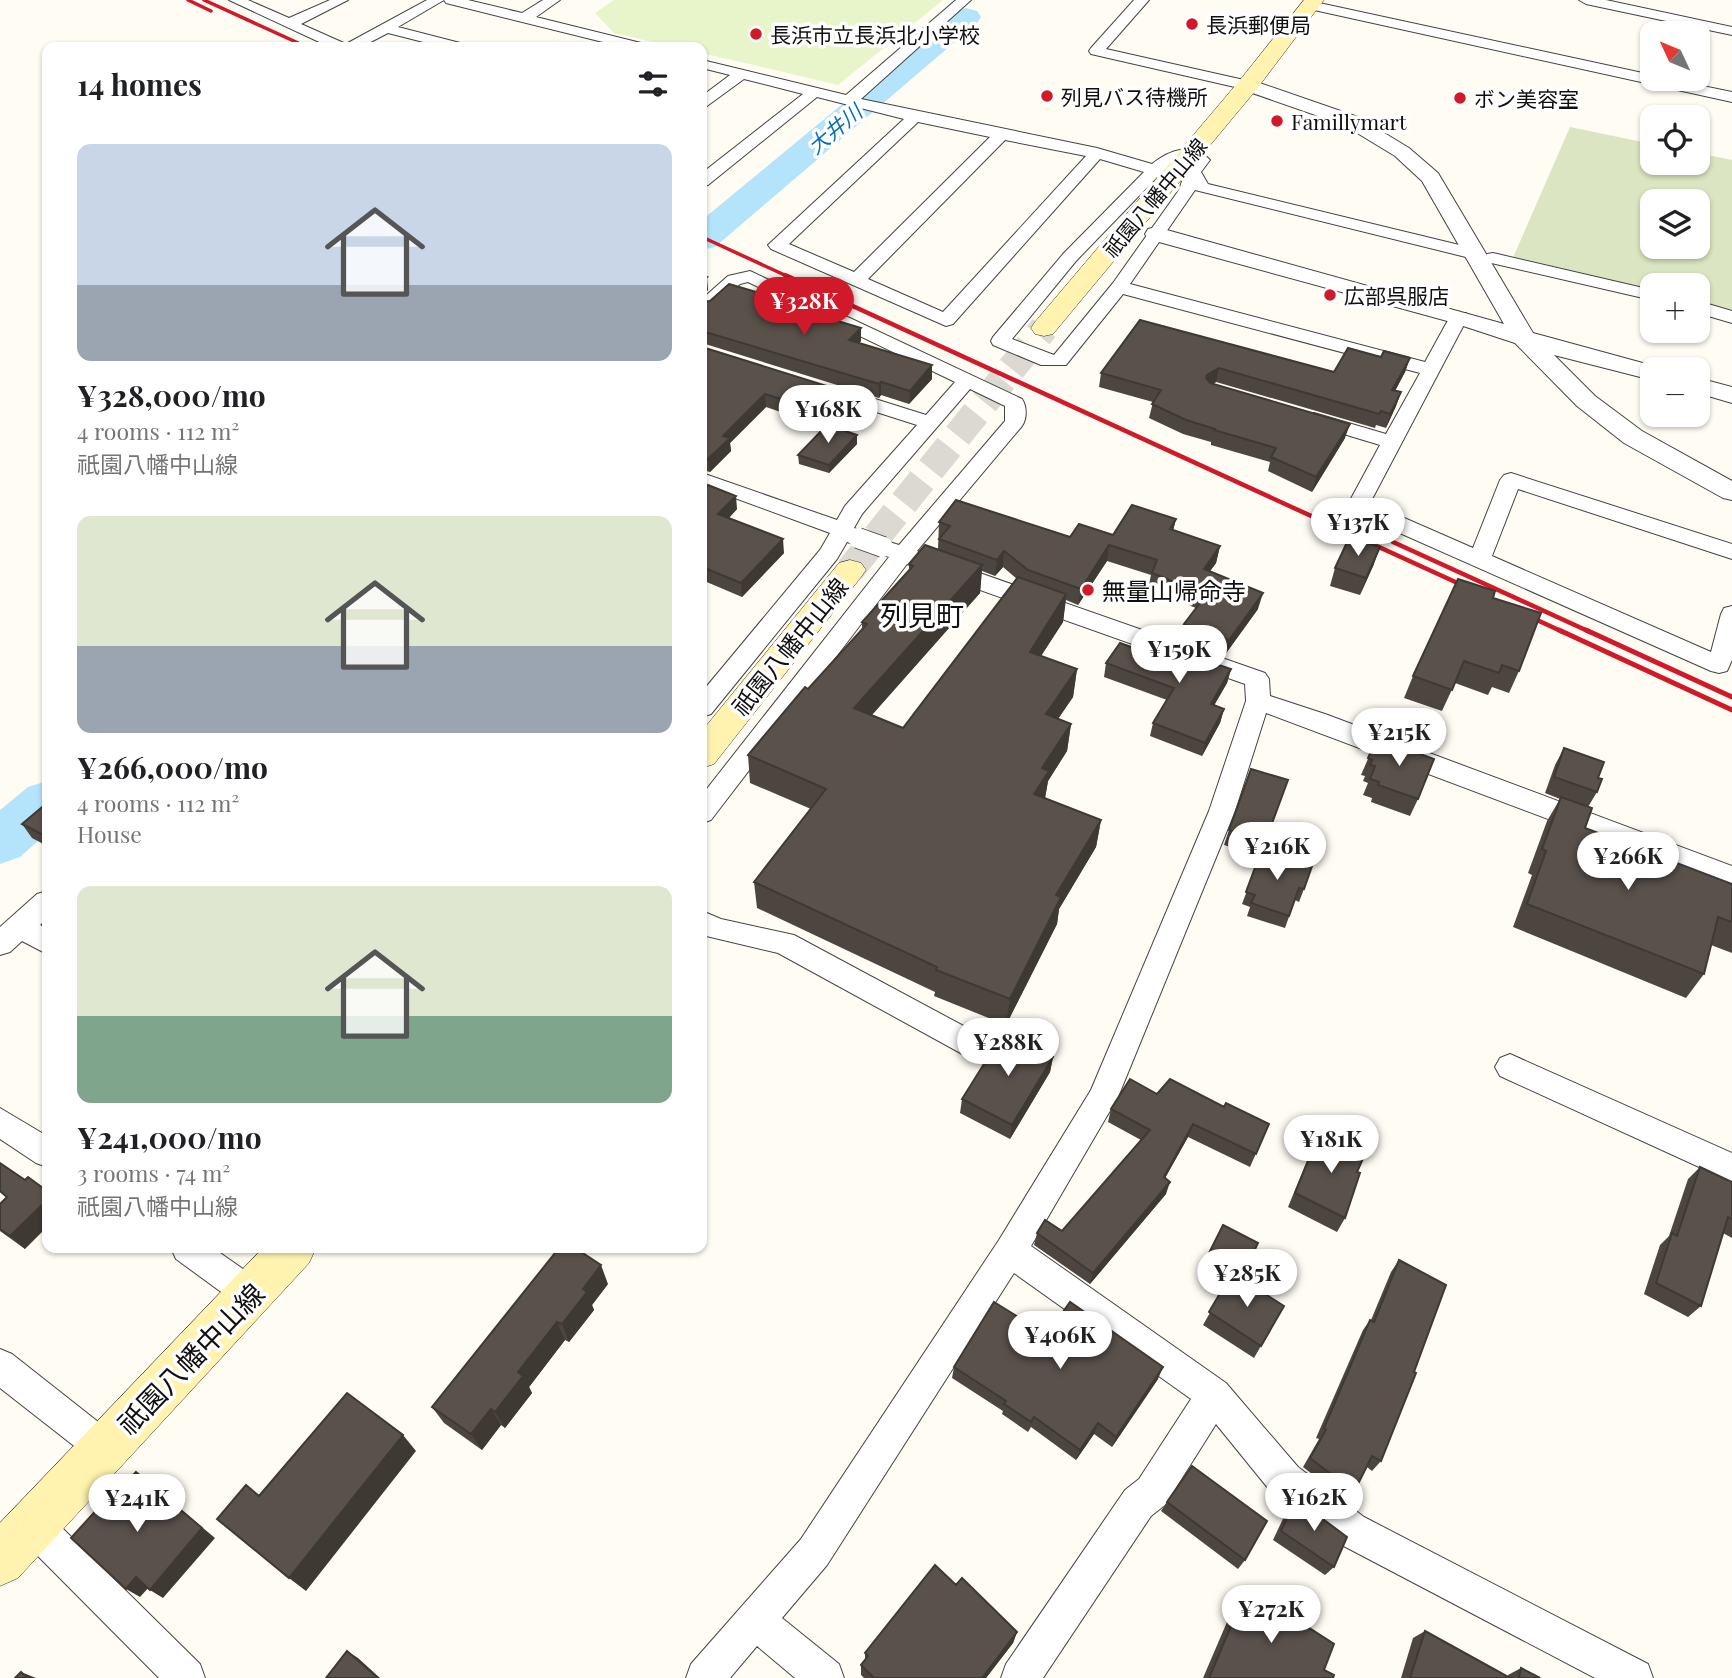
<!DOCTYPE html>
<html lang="en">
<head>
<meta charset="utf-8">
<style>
  :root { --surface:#fff; --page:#f6f6f6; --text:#202124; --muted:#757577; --accent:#d01929 }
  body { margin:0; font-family:"Playfair Display","Noto Sans JP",serif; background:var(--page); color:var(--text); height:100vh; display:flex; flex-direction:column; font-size:26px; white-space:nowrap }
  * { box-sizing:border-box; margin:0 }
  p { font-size:23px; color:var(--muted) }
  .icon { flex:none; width:38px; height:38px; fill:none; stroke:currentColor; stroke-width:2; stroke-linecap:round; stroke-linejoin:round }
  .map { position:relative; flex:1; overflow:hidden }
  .sheet { position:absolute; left:42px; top:42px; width:665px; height:1211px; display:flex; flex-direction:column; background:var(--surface); border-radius:14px; box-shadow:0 2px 5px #0004 }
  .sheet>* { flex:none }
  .needle { width:46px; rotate:314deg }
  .fabs { position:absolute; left:1640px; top:21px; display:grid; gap:14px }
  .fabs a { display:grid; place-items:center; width:70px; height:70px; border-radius:14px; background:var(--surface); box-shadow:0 2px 5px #0004; font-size:35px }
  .price { position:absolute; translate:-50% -60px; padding:0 16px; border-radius:24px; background:#fff; color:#222; font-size:23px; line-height:46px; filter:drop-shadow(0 2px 4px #0008) }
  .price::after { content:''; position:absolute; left:50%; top:42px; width:21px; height:16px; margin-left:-10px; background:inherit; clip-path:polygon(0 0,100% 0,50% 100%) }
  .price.on { background:var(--accent); color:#fff }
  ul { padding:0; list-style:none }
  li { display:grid; align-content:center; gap:14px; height:371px; padding:0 35px }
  li span { display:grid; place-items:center; height:217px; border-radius:14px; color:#555 }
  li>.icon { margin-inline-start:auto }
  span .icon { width:126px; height:126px; fill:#fffc; stroke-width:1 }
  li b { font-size:30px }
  h2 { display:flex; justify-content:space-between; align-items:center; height:84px; padding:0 35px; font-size:30px }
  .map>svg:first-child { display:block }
  .cemetery { fill:#dbe5c1; fill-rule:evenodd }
  .pitch { fill:#e8f5cb }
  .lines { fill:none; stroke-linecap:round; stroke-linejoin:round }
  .river { fill:#b3e4fc; fill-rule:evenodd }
  .secondary-tunnel { stroke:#dbd9d2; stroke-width:29; stroke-dasharray:29 14; stroke-linecap:butt }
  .minor-casing { stroke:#434343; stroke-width:2 }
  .tertiary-casing { stroke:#434343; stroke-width:2 }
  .secondary-casing { stroke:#323232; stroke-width:1 }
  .minor { fill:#fff; fill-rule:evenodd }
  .tertiary { fill:#fff; fill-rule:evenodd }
  .secondary { fill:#fff3af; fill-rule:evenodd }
  .rail-far2 { stroke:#d01929; stroke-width:3.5 }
  .rail-far1 { stroke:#d01929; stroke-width:4.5 }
  .rail { stroke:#d01929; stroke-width:5 }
  .minor-bridge-casing { stroke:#434343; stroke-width:22; stroke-linecap:butt }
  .minor-bridge { stroke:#fff; stroke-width:20 }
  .wall { fill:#4d4640; fill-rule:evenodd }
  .shaded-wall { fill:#3f3934 }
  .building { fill:#5a514b; stroke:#3f3934; stroke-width:2 }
  .poi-dot { fill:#d01929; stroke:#fff; stroke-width:2.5 }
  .labels { text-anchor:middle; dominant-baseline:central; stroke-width:7; stroke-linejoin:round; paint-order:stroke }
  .far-poi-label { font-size:21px; fill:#101010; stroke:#fff; text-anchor:start }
  .far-water-label { font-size:21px; font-style:italic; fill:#0b70b1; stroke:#fff }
  .far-street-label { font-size:21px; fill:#101010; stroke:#fff }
  .poi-label { font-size:24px; fill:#101010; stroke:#fff; text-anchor:start }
  .street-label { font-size:24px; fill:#101010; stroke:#fff }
  .quarter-label { font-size:28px; fill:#101010; stroke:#fff }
  .near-street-label { font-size:28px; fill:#101010; stroke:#fff }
</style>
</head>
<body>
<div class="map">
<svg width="1732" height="1678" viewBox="0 0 1732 1678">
  <rect width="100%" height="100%" fill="#fffcf4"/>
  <path class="cemetery" d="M1570 127 1652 144V163H1698V153L1732 160V315L1698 306V285H1652V294L1512 260ZM1652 201H1698V247H1652Z"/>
  <path class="pitch" d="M614 0H943L838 85 702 53V47H675L614 33 595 13Z"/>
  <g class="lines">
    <path class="river" d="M966 8 977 11 981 17 977 23 715 247 702 250V220L955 11Z
      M47 781V833L20 857 0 864V810L28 787Z"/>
    <path class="secondary-tunnel" d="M850 570 1044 328"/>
    <defs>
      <path id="minor" d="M229 0H248L289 18 330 0H348L301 24 346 44 427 0H444L398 27 464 44 466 47H443L388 33 361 47H330Z
        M444 0H468L522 13 543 0H560L536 17 645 44 647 47H623L446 3Z
        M956 0H971L861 99 1097 148 1152 164C1169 150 1193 141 1210 160L1201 172 1208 184 1480 250 1483 254 1480 258 1474 259 1195 190 1130 284 1425 362 1452 313H1466L1468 317 1370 503 1473 548 1500 480 1504 475 1511 473 1732 544V559L1518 489 1492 556 1711 652 1721 614 1724 608 1732 606V660L1727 671 1719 673 1711 671 1350 511 1347 506 1380 445 1307 423 1304 419 1307 415 1314 413 1386 434 1420 373 1123 294 1066 365H1041L993 345 991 341 993 337 1064 253 1144 172 1100 159 953 324 946 326 771 249 768 245 904 119 817 97 708 185 702 186V173L803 94 744 79 707 106 702 108V96L730 75 702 68V60L846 95ZM918 122 990 137 854 272 789 244ZM1005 140 1086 156 943 312 868 279ZM1183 159 1193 161 1185 172 1179 190 1113 283 1054 355 1012 339 1076 261 1161 173Z
        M1134 0H1149L1106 49 1253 82 1256 85 1253 88 1248 90 1091 54 1089 51 1091 48Z
        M1579 0H1606L1732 27V35L1586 4Z
        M1310 1 1652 75V79H1669L1732 92V102L1305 8 1303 5Z
        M1493 253 1652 290V300L1487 262 1484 258 1487 254Z
        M750 271 1022 399C1027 406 1027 419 1022 426L917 551 1265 673 1269 679 1270 696 1325 714 1732 866V888L1266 713 1235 811 1118 1097 1031 1246 1226 1383 1298 1467 1364 1517 1648 1664 1653 1678H1595L1338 1543 1272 1493 1216 1424 1165 1505 1151 1516 1043 1678H1001L1006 1664 1125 1490 1139 1479 1191 1399 1014 1273 827 1565 782 1618 839 1664 844 1678H795L757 1646 730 1678H686L691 1664 801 1539 999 1240 1091 1090 1209 811 1246 701 1245 684 907 564 711 820 702 823V795L889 557 875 552 872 547 875 542 883 540 899 545 1005 421V406L970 389 862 514 854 528 865 533 868 538 865 543 857 545 847 542 837 559 711 714 702 717V692L820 550 830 533 702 486V473L837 520 845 506 917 425 823 395 820 391 823 387H837L926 415 955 382 748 282 740 284 709 312 702 313V299L728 276Z
        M1698 301 1732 311V323L1698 313Z
        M47 891V918L40 925 47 929V954L22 941 10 952 0 955V927L37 894Z
        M702 911 721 919 794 935 986 1038 991 1047 986 1056 976 1060 966 1056 778 953 702 935Z
        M1510 1054 1732 1153V1182L1500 1076 1495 1067 1500 1058Z
        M0 1108 47 1136V1167L36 1163 0 1139Z
        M171 1248H213L263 1283 267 1294 263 1305 251 1310 239 1305 176 1259Z
        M0 1349 12 1354 116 1436 122 1448 116 1460 104 1466 92 1460 0 1388Z
        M33 1507 46 1512 200 1664 205 1678H159L20 1538 15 1525 20 1512Z"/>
      <path id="tertiary" d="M1248 79 1358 117 1409 148 1438 173 1533 333 1661 368 1652 369V380L1554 355 1595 396 1642 431 1732 481V500L1723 498 1624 443 1577 406 1515 343 1451 322 1148 239 1145 234 1148 229 1156 227 1504 324 1422 181 1395 156 1344 125 1241 89 1238 85Z
        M1698 378 1732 387V403L1698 393Z"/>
      <path id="secondary" d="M1304 0H1324L1256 90 1053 334 1044 336 1035 334 1031 328 1035 322 1240 80Z
        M850 560 861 563 866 570 861 577 714 764 702 768V731L839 563Z
        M263 1248H316L309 1263 18 1578 0 1586V1523Z"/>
    </defs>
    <use href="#minor" class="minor-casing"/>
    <use href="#tertiary" class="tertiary-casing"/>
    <use href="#secondary" class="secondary-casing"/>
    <use href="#minor" class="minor"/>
    <use href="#tertiary" class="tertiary"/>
    <use href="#secondary" class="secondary"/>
    <path class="rail-far2" d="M188 0 211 11
      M204 0 307 47
      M702 237 789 277"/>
    <path class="rail-far1" d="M785 275 1475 591
      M1393 542 1590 632
      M1522 613 1563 632"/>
    <path class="rail" d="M1559 630 1732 710
      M1586 630 1732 697"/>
    <defs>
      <path id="minor-bridge" d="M858 538 883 547"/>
    </defs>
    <use href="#minor-bridge" class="minor-bridge-casing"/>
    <use href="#minor-bridge" class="minor-bridge"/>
  </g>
  <path class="wall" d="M702 302 824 317 861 328V341L859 343 932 365V379L909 404 881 395 879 398 702 343Z
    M1140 320 1334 372 1381 357 1410 358 1405 372 1395 391 1401 392 1396 406 1386 428 1376 425 1375 428 1216 382 1213 384 1345 438 1312 492 1268 471 1270 462 1211 445V442L1183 434 1149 418 1153 402 1099 387 1101 373Z
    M702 347 865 411 846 432 857 444 829 473 799 464 798 455 825 427 766 407 730 443 731 451 710 472 702 470Z
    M702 492 737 509 729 518 784 553 742 597 702 580Z
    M1176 519 1173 530 1220 546 1216 563 1210 571 1258 609 1224 656 1180 640 1184 624 1196 608 1148 589 1151 575 1107 561 1078 605 1066 600 1063 622 1041 656 1077 669 1073 697 1058 719 1071 724 1067 751 1048 781 1045 798 1101 820 1096 847 1059 909 1057 924 1006 1025 934 996 935 992 757 908 754 882 811 809 750 783 748 755 862 630V622L909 570V564L938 549 939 522 1070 537 1113 535ZM1003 567 1017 579 903 728 872 715 980 593 982 571 995 576Z
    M1374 564 1360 595 1330 586 1335 568Z
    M1493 598 1519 671 1509 693 1492 687 1488 695 1455 683 1442 711 1404 698 1413 676Z
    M1145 652 1214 663 1231 669 1227 683 1214 705 1224 709 1220 723 1202 756 1150 736 1153 723 1167 700 1104 677 1106 663Z
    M1377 738 1418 799 1410 816 1371 802 1372 798 1363 795 1368 783 1363 781 1365 776 1361 775Z
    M1564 748 1598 778 1597 792 1588 807 1585 828 1732 884V953L1711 945 1704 974 1686 998 1513 927 1532 875 1528 873 1547 821 1560 799 1545 793 1555 765Z
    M1288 780 1263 850 1304 889 1299 902 1295 900 1285 928 1247 916 1250 907 1242 904 1260 856 1224 845 1229 830Z
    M47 803V846L32 838 22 824Z
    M1053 1057 1050 1072 1010 1139 960 1113 962 1099Z
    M1157 1094 1224 1107 1269 1124 1250 1167 1188 1137 1165 1178 1166 1194 1090 1284 1034 1245 1037 1233 1062 1231 1141 1140 1108 1122 1111 1109Z
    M1320 1132 1357 1172 1345 1218 1337 1232 1288 1207 1313 1146Z
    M0 1163 25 1180V1249L0 1231V1204L7 1198 0 1192Z
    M1700 1167 1732 1182V1238L1723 1233 1701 1306 1688 1317 1644 1294 1660 1245 1669 1236 1688 1179Z
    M1223 1225 1241 1279 1284 1306 1254 1358 1203 1325 1228 1281 1202 1267Z
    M1399 1260 1381 1461 1372 1471 1367 1467 1354 1492 1346 1500 1303 1467 1319 1439 1316 1438 1363 1330 1370 1320H1371L1391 1272Z
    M608 1284 592 1305 594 1310 569 1342 565 1340 529 1387 532 1393 505 1428 501 1425 482 1450 444 1423 432 1407Z
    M1047 1335 1158 1379 1112 1447 1094 1434 1076 1460 1031 1427 1028 1432 1002 1414 1003 1411 952 1378 954 1367Z
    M1296 1499 1334 1567 1325 1575 1273 1540 1288 1508Z
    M1167 1502 1245 1560 1238 1569 1161 1511Z
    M956 1585 1017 1632 1013 1643 986 1678H864L861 1675V1665L865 1660V1653Z
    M1247 1588 1324 1670 1333 1678H1203L1236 1601Z
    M1425 1631 1508 1677V1675L1521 1668 1540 1678H1401L1413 1638Z"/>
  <path class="shaded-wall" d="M707 277 708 290 702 297V282Z
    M861 328V341L849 353V340Z
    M1410 358 1405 372 1388 404 1392 390Z
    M932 365V379L909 404 910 391Z
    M1219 368 1216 382 1204 389 1207 375Z
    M881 382V395L879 398V384Z
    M1401 392 1396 406 1386 428 1390 414Z
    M765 394 766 407 730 443 731 451 710 472 708 459 723 436Z
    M865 398V411L844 434V420Z
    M1350 424 1345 438 1312 492 1316 477Z
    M857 435V444L829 473V465Z
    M736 496 737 509 720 527 718 514Z
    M1176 519 1172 535 1170 529Z
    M783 539 784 553 742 597 741 583Z
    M1109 545 1107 561 1078 605 1081 589Z
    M1220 546 1216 563 1200 585 1204 569Z
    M1380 547 1374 564 1360 595 1366 578Z
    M1004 551 1003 567 995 576 997 560Z
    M982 565 980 593 854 735V708Z
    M1263 593 1258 609 1224 656 1229 640Z
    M1066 594 1063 622 1026 679 1030 652Z
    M1077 669 1073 697 1042 742 1046 714Z
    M1231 669 1227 683 1207 718 1211 704Z
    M1224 709 1220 723 1202 756 1205 743Z
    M1071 724 1067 751 1048 781 1045 798 1034 794 1042 768Z
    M1101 820 1096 847 1059 909 1057 924 1006 1025 1010 999 1056 895Z
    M1053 1057 1050 1072 1010 1139 1012 1125Z
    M1193 1124 1188 1137 1159 1189 1164 1177Z
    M1170 1182 1166 1194 1090 1284 1093 1273Z
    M47 1200V1227L25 1249 10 1236Z
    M601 1265 608 1284 592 1305 594 1310 569 1342 562 1324 583 1289Z
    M557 1322 565 1340 529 1387 532 1393 505 1428 495 1412 518 1372Z
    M1163 1367 1158 1379 1112 1447 1116 1437Z
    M491 1409 501 1425 482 1450 471 1434Z
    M1098 1423 1094 1434 1076 1460 1080 1450Z
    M403 1435 416 1451 306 1591 289 1578Z
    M136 1472 215 1538 163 1598 150 1590Z
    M136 1577 150 1586 140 1597 126 1589Z
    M1017 1632 1013 1643 986 1678H982Z
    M347 1651 358 1658 380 1678H378Z
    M21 1672 36 1678H27Z"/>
  <path class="building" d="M702 276 707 277 702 282Z
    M729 284 790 302 824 314 821 316 861 328 849 340 932 365 910 391 881 382 879 384 702 331V302L710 301Z
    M1140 320 1334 372 1348 348 1381 357 1384 351 1410 358 1392 390 1401 392 1390 414 1381 411 1379 414 1219 368 1207 375 1206 378 1210 383 1350 424 1316 477 1271 457 1276 448 1214 430 1215 429 1186 420 1152 404 1161 390 1101 373Z
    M702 347 865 398 844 420 765 394 723 436 730 438 708 459 702 457Z
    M827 425 857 435 829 465 798 455Z
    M708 485 736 496 718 514 783 539 741 583 702 567V492Z
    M956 500 1070 537 1079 524 1113 535 1132 505 1176 519 1170 529 1220 546 1204 569 1263 593 1229 640 1184 624 1206 595 1152 573 1157 560 1109 545 1081 589 1028 570 1004 551 997 560 939 539 950 526 939 522Z
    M1349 538 1380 547 1366 578 1335 568Z
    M925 545 982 565 854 708 903 728 1018 577 1066 594 1030 652 1077 669 1046 714 1071 724 1042 768 1049 771 1034 794 1101 820 1056 895 1061 897 1010 999 936 970 937 967 754 882 826 789 748 755 805 687 808 689 867 624 862 622 913 566 909 564Z
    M1458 579 1495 591 1493 598 1541 613 1519 671 1502 665 1499 673 1464 661 1452 690 1413 676Z
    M1153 639 1215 661 1213 663 1231 669 1211 704 1224 709 1205 743 1153 723 1174 688 1106 663 1120 643 1145 652Z
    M1377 738 1434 759 1418 799 1378 785 1379 782 1370 779 1375 766 1370 765 1372 760 1368 758Z
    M1564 748 1604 762 1598 778 1602 779 1597 792 1554 777Z
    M1251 769 1288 780 1265 842 1229 830Z
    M1561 797 1592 808 1585 828 1732 884V922L1718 917 1704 974 1527 904 1546 851 1542 849Z
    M47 803V837L22 824Z
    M1262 849 1312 866 1304 889 1299 888 1289 916 1251 903 1255 895 1246 892Z
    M1004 1032 1053 1057 1012 1125 962 1099Z
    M1130 1079 1157 1094 1170 1079 1224 1107 1226 1103 1269 1124 1256 1154 1193 1124 1164 1177 1170 1182 1093 1273 1037 1233 1045 1220 1062 1231 1150 1130 1111 1109Z
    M1320 1132 1365 1154 1357 1172 1360 1173 1345 1218 1295 1193Z
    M0 1163 25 1180 28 1177 47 1191V1200L10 1236 0 1229V1204L7 1197 0 1191Z
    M1700 1167 1732 1182V1219L1728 1217 1701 1306 1656 1283 1672 1233 1677 1236Z
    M1223 1225 1258 1243 1241 1279 1232 1273 1231 1275 1205 1261Z
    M559 1248H575L601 1265 583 1289 587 1292 562 1324 557 1322 518 1372 523 1376 495 1412 491 1409 471 1434 432 1407Z
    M1399 1260 1446 1285 1414 1372 1416 1373 1381 1461 1372 1456 1354 1492 1310 1458 1326 1430 1324 1428 1370 1320 1374 1322Z
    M1232 1273 1284 1306 1261 1346 1209 1312Z
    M994 1302 1047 1335 1070 1302 1163 1367 1116 1437 1098 1423 1080 1450 1034 1417 1031 1422 1004 1404 1006 1401 954 1367Z
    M347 1393 403 1435 289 1578 217 1519 246 1485 259 1496Z
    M1192 1466 1267 1521 1245 1560 1167 1502Z
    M136 1472 202 1528 150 1590 136 1577 126 1589 71 1538 109 1496 111 1499Z
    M1296 1499 1347 1537 1334 1567 1281 1531Z
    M935 1565 956 1585 962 1578 1017 1632 982 1678H874L861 1665 868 1656 865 1653Z
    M1247 1588 1334 1644 1324 1670 1334 1675 1333 1678H1209Z
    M1425 1631 1510 1678H1410Z
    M347 1651 378 1678H326Z
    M1521 1668 1540 1678H1519Z
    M21 1672 27 1678H15Z"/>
  <g class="poi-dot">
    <circle cx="1192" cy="24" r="7"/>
    <circle cx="756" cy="34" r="7"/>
    <circle cx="1047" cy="96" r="7"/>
    <circle cx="1460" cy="98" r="7"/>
    <circle cx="1277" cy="121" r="7"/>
    <circle cx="1330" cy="295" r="7"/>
    <circle cx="1088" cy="590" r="7"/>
  </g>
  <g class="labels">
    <g class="far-poi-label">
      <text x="1206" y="24">長浜郵便局</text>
      <text x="770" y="34">長浜市立長浜北小学校</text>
      <text x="1061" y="96">列見バス待機所</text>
      <text x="1474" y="98">ボン美容室</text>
      <text x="1291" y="121">Famillymart</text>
      <text x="1344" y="295">広部呉服店</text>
    </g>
    <g class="far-water-label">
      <text transform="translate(834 128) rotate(-40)">大井川</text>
    </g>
    <g class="far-street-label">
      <text transform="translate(1154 197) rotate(-50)">祇園八幡中山線</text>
    </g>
    <g class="poi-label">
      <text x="1102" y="590">無量山帰命寺</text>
    </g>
    <g class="street-label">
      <text transform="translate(789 646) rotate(-51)">祇園八幡中山線</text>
    </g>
    <g class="quarter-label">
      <text x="922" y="614">列見町</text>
    </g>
    <g class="near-street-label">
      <text transform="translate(190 1358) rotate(-46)">祇園八幡中山線</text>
    </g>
  </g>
</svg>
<div class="fabs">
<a><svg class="needle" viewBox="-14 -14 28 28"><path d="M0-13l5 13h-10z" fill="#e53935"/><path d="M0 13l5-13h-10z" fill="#757577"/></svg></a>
<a><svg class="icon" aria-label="locate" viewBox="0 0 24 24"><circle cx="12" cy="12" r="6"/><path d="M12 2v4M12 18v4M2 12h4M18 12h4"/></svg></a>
<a><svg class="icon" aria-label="layers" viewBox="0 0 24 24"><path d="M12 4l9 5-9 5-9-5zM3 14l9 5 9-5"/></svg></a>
<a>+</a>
<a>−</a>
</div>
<b class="price on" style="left:804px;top:337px">¥328K</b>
<b class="price" style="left:828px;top:445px">¥168K</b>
<b class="price" style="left:1358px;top:558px">¥137K</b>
<b class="price" style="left:1179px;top:685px">¥159K</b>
<b class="price" style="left:1399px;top:768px">¥215K</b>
<b class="price" style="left:1277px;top:882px">¥216K</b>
<b class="price" style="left:1628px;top:892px">¥266K</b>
<b class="price" style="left:1008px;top:1078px">¥288K</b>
<b class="price" style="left:1331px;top:1175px">¥181K</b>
<b class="price" style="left:1247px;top:1309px">¥285K</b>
<b class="price" style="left:1060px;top:1371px">¥406K</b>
<b class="price" style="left:1314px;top:1533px">¥162K</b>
<b class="price" style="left:137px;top:1534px">¥241K</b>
<b class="price" style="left:1271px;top:1645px">¥272K</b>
<section class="sheet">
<h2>14 homes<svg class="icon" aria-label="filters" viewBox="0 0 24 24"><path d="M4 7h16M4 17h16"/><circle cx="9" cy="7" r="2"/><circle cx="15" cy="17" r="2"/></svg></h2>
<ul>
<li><span style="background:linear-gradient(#c9d6e8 65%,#9aa5b1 0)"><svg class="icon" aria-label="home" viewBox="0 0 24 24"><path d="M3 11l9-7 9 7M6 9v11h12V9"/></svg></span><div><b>¥328,000/mo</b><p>4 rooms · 112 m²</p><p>祇園八幡中山線</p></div></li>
<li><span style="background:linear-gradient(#dfe7d0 60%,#9aa5b1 0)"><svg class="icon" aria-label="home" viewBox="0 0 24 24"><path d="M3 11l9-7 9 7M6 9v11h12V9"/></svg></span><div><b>¥266,000/mo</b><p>4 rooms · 112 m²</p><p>House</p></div></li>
<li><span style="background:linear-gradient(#dfe7d0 60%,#7fa58c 0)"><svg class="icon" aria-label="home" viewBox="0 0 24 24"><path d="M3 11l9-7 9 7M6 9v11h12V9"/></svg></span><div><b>¥241,000/mo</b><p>3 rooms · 74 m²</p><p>祇園八幡中山線</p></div></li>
</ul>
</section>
</div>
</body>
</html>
